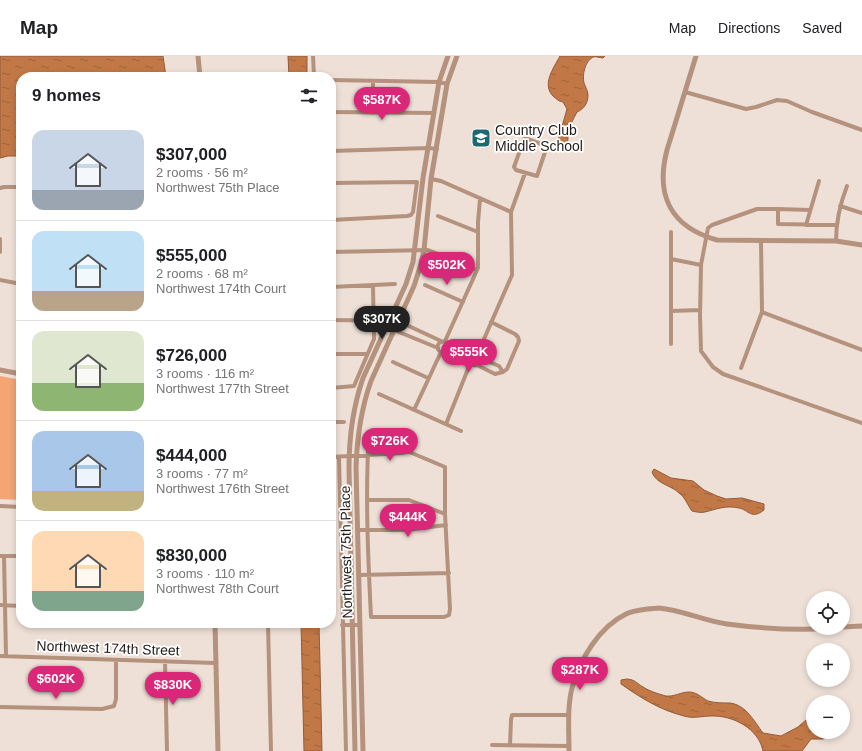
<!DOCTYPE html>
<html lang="en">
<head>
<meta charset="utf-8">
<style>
  :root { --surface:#fff; --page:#f6f6f6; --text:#202124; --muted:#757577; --line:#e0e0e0; --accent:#db2777 }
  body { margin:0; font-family:Arial,sans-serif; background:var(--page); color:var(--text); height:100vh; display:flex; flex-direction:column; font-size:15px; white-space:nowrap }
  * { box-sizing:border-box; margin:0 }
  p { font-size:13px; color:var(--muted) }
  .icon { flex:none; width:22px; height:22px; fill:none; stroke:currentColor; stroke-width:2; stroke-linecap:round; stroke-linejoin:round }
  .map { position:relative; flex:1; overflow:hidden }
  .drawer { position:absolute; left:16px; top:16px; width:320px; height:556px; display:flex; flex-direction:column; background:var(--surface); border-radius:16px; box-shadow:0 2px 6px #0003 }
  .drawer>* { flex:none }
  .fabs { position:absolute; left:806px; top:535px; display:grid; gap:8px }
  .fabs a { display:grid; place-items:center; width:44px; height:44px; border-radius:50%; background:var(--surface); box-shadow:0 2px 6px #0003; font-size:20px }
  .price { position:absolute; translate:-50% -34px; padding:0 9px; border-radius:14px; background:var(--accent); color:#fff; font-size:13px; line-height:26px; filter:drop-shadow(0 1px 2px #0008) }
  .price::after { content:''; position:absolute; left:50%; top:24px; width:12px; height:9px; margin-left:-6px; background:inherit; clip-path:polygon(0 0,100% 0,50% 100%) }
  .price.selected { background:#222; color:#fff }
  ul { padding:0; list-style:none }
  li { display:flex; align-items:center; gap:12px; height:100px; padding:0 16px }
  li+li { border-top:1px solid var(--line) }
  li span { display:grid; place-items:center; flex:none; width:112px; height:80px; border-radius:12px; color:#555 }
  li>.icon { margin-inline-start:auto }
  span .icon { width:48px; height:48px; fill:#fffc; stroke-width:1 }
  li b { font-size:17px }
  h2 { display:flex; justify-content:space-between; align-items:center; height:48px; padding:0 16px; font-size:17px }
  header { display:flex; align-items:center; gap:24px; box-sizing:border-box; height:56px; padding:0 20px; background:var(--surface); border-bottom:1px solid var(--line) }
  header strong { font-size:19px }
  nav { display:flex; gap:22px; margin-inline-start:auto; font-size:14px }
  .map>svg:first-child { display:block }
  .park { fill:#f3a574 }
  .water { fill:url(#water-ripples); stroke:#925c38 }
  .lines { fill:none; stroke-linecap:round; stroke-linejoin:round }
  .minor { stroke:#b4927d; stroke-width:4 }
  .tertiary { stroke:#b4927d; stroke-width:5 }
  .labels { text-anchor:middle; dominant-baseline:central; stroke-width:3.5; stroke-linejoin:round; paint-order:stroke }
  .poi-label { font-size:14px; fill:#221c19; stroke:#fff; text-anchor:start }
  .street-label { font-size:14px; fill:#221c19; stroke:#fff }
</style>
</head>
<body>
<header>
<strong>Map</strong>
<nav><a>Map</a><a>Directions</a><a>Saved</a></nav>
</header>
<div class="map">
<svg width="862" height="695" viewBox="0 0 862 695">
  <defs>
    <pattern id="water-ripples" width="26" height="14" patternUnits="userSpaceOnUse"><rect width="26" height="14" fill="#c27846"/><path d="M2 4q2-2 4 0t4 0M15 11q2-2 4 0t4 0" fill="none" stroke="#9d623a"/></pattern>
  </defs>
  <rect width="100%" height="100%" fill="#eee0d7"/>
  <path class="park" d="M0 320 21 324V444L0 443Z"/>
  <path class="water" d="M0 0H163L166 21H21V100H8L0 102Z
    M288 0H307V21H289Z
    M560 0H605L603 2C600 2 596 0 593 1 585 5 582 19 584 27 585 30 588 35 588 39 588 47 584 53 577 56 574 62 570 68 569 75 567 82 569 89 565 95L557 93 556 91 567 53 563 46C558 45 558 44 554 41 541 29 553 13 560 0Z
    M654 413 671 422 693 425 704 434 717 440 726 443 742 442 764 448V454C751 464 749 454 739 452 726 449 717 453 705 456 701 457 696 456 692 455 688 450 685 441 679 437 671 429 656 428 652 416Z
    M301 567H319L322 695H304Z
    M627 623C636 624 636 627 643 631 649 635 658 638 666 640 674 641 681 636 689 636 697 636 702 642 708 645 715 647 722 647 730 647 746 649 754 665 763 677L781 680 798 671 806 664 813 665V676H827L828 680 823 683H811L802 695H763C759 673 733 659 711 660 702 660 693 663 684 660 660 654 641 642 621 628V624Z"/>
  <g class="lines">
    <path class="minor" d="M313 0 314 21
      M331 24 439 26 447 28
      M685 36 746 53 756 51 777 44 787 45 812 56 862 74
      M331 56 434 57
      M373 57V25
      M524 83H527L547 90 537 120 516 114 514 111Z
      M331 95 429 92 437 93
      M431 123 441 125 511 156
      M331 127 417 126 413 156 411 159 407 160 331 164
      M0 132 4 131H21
      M840 150 862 157
      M778 153 810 154
      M438 160 478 176
      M806 169 819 125
      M836 169 778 168V153H757L712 169 708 172 701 209 700 260 701 295 713 311 723 318 862 367
      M671 176V288
      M0 183V196
      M761 185 762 256 862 294
      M836 185C836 165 840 148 847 130
      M331 196 428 194 477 214
      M671 203 701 209
      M0 224 21 228
      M425 229 463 246
      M331 231 395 228
      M671 255 700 254
      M331 264 398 265 441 285
      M389 266 394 274 438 292
      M445 285 478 212V166L480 143
      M437.5 291a5.5 5.5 0 1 1 11 0a5.5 5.5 0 1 1-11 0Z
      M448 289 473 299
      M446 296 469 305
      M331 298H366
      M469.5 304a5.5 5.5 0 1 1 11 0a5.5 5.5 0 1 1-11 0Z
      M477 299 512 219 511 156 525 117
      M480 302 499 310 503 316
      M393 306 428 322
      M477 309 495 318 503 316 507 313 519 285 518 281 515 278 491 266
      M741 312 762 256
      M331 332 354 330 374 283 373 230
      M379 338 461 375
      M414 354 441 296
      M331 366H344
      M446 368 470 308
      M369 377 407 395 445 411V458L450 553 449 559 444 561H371C368 500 365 438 369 377Z
      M331 401 403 397 407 395
      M339 401 346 695
      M368 444H409L445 458
      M0 450 21 451
      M358 474H406L446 469
      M0 500H21
      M4 500 6 600
      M359 519 449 517
      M0 549 21 550
      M268 567 271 695
      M342 569H360
      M0 600 215 607
      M165 605 167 695
      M0 651 102 653 114 650 116 643V604
      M492 689 569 690
      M510 689 511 664 512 659H569"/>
    <path class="tertiary" d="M198 0 200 21
      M696 0 667 94C655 140 671 171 717 184L836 185 862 189
      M0 314 21 318
      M215 567 218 695
      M843 571 862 570
      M355 695 349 412C349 381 353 351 363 322L406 228 413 206 423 122 439 26 448 0
      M363 695 356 411C357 382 361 353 371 325L414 230 421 208 424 194 431 123 447 28 457 0
      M569 695C569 674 567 652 572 632 580 603 599 571 626 558 632 555 640 554 647 553 651 553 655 552 659 552 682 554 704 565 727 568 765 573 797 575 835 572"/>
  </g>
  <defs>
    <symbol id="school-square" viewBox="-11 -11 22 22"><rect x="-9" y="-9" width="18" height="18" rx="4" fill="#1d6970" stroke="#fff"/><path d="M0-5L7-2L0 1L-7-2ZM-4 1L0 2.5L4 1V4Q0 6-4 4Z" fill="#fff"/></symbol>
  </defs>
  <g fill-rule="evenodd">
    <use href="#school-square" x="470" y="71" width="22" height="22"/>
  </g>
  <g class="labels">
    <g class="poi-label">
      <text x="495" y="74">Country Club<tspan x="495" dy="16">Middle School</tspan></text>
    </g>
    <g class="street-label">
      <text transform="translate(346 496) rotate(-91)">Northwest 75th Place</text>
      <text transform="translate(108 592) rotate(2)">Northwest 174th Street</text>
    </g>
  </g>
</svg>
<div class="fabs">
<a><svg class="icon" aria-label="locate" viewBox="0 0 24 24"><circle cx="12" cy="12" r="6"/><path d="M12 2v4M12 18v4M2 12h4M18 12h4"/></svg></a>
<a>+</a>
<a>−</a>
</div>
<b class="price" style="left:382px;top:65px">$587K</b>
<b class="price" style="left:447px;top:230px">$502K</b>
<b class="price selected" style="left:382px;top:284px">$307K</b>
<b class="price" style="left:469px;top:317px">$555K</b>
<b class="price" style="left:390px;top:406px">$726K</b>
<b class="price" style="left:408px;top:482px">$444K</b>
<b class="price" style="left:580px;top:635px">$287K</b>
<b class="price" style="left:56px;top:644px">$602K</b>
<b class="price" style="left:173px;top:650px">$830K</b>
<section class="drawer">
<h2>9 homes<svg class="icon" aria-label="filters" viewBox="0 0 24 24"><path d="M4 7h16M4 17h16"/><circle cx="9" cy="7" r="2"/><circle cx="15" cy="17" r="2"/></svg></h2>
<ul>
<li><span style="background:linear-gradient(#c9d6e8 75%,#9aa5b1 0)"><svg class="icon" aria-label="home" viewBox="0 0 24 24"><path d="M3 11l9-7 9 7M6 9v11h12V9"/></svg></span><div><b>$307,000</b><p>2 rooms · 56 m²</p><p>Northwest 75th Place</p></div></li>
<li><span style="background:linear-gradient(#bfe0f5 75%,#b9a48a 0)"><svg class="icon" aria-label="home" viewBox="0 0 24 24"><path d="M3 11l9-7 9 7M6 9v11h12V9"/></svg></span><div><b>$555,000</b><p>2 rooms · 68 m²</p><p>Northwest 174th Court</p></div></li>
<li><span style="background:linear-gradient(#dfe7d0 65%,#8fb573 0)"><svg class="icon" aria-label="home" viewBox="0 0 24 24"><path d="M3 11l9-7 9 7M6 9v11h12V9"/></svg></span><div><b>$726,000</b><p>3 rooms · 116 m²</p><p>Northwest 177th Street</p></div></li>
<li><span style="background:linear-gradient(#a9c7e8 75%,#c2b280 0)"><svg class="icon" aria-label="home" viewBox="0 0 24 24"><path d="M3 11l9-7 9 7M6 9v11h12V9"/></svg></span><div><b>$444,000</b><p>3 rooms · 77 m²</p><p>Northwest 176th Street</p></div></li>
<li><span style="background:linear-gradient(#ffd9b3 75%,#7fa58c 0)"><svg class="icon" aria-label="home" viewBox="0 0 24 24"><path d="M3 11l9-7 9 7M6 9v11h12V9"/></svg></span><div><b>$830,000</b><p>3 rooms · 110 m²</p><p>Northwest 78th Court</p></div></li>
</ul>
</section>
</div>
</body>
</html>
